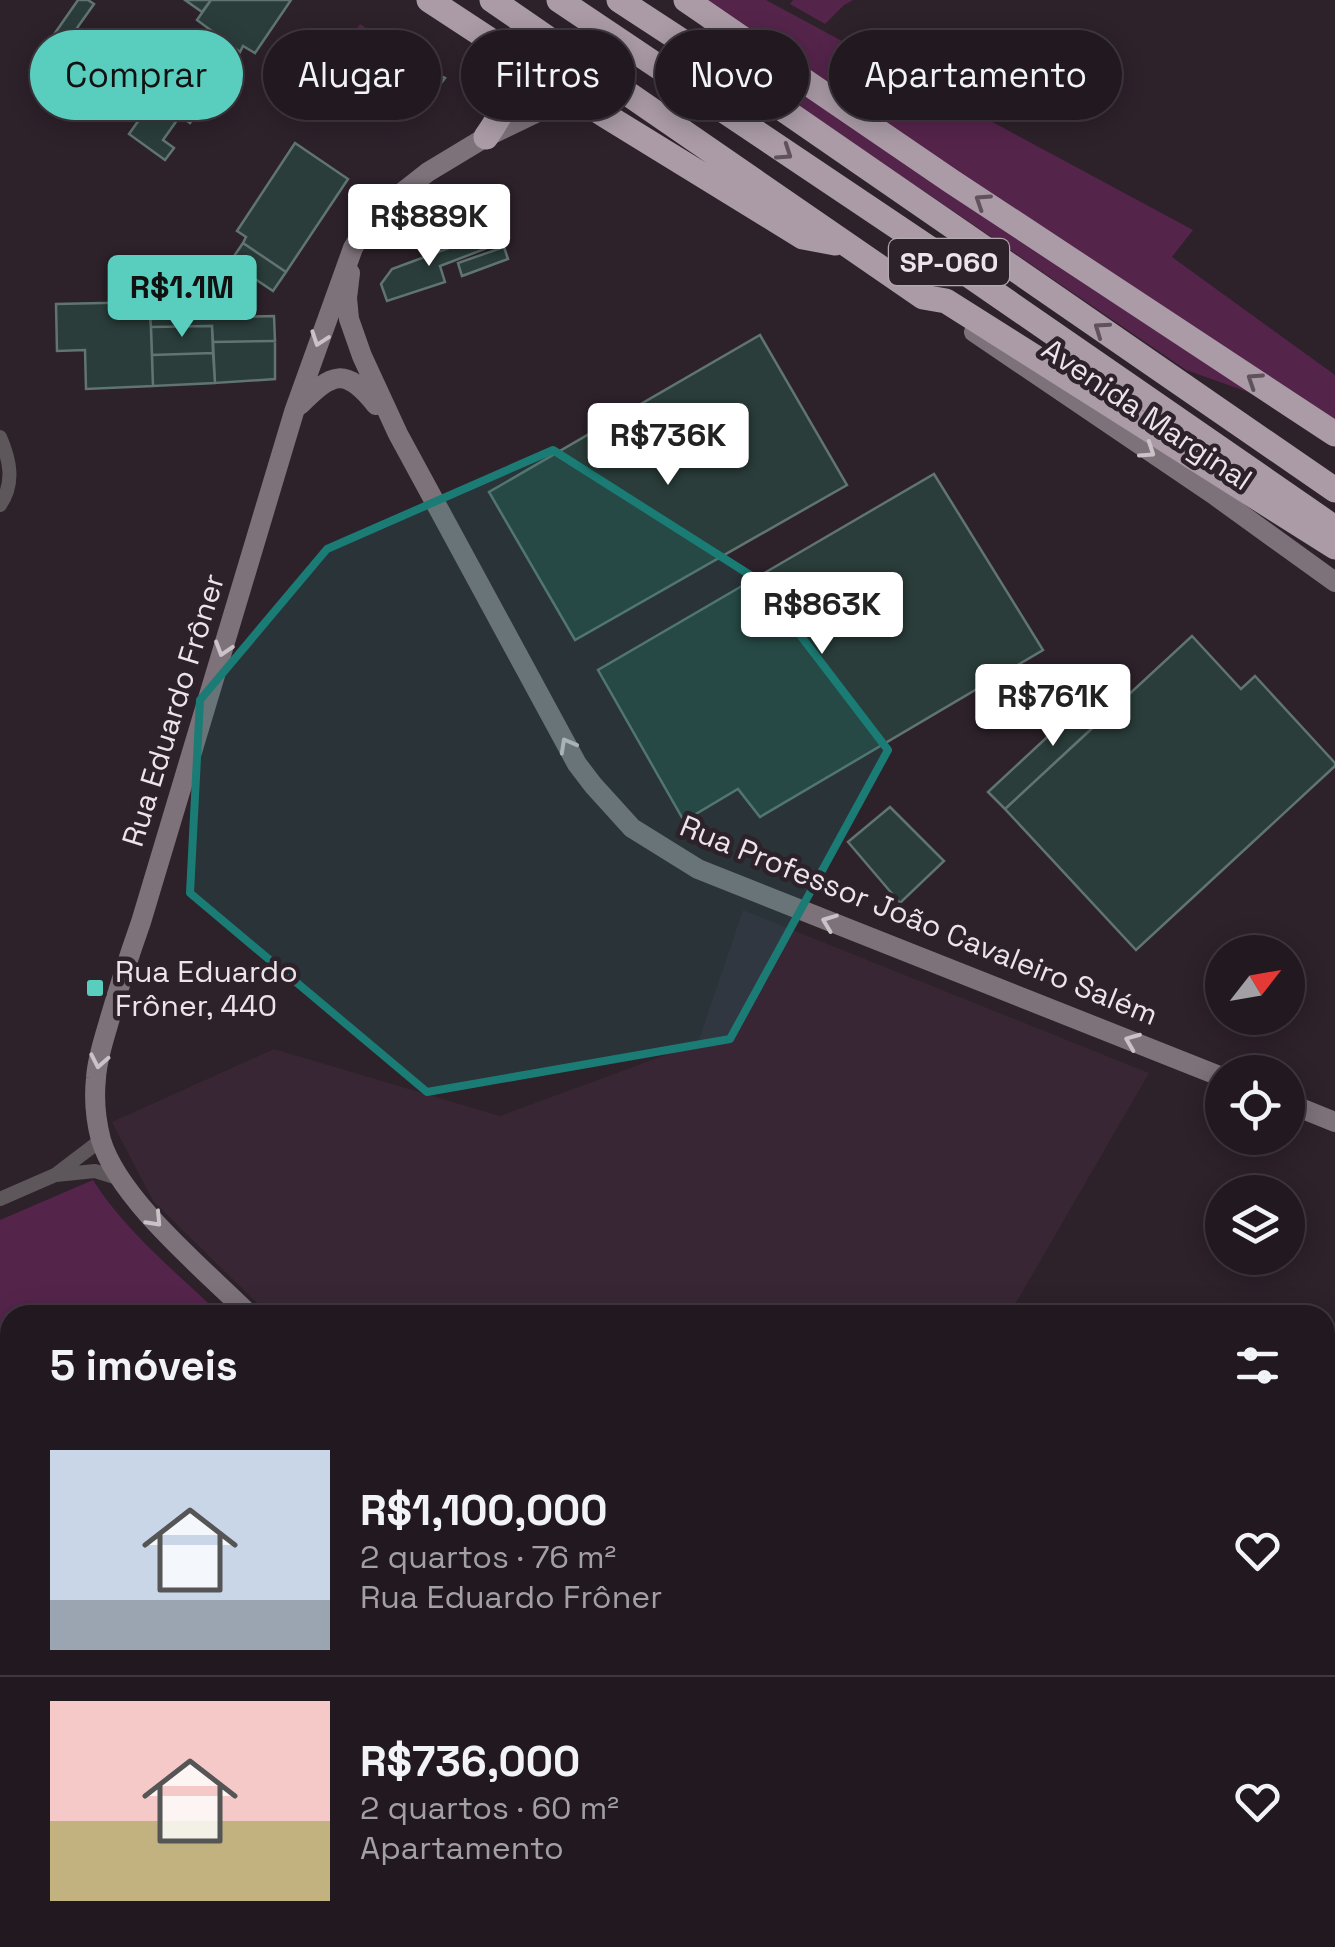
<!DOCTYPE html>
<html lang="pt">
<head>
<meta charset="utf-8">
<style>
  :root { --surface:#221920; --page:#2a2229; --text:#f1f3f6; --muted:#a2a0a5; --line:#3f383e; --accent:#59cebe }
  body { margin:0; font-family:"Space Grotesk",sans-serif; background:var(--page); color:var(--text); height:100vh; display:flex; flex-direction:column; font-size:38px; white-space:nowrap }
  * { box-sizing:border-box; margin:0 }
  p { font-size:32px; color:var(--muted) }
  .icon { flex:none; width:55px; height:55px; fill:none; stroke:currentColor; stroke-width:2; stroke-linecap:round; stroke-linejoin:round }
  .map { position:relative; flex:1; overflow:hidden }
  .details { position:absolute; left:0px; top:1305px; width:1335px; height:642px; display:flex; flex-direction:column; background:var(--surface); border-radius:30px 30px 0 0; box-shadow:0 5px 25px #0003,0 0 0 2px var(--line) }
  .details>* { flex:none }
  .hud { position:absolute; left:30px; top:30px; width:1275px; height:90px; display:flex; gap:20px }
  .needle { width:65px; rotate:59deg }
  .buttons { position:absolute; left:1205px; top:935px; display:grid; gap:20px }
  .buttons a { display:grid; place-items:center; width:100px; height:100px; border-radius:50%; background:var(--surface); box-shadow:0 5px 25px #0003,0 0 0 2px var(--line); font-size:50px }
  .price { position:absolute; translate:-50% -85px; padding:0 22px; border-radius:10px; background:#fff; color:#222; font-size:32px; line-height:65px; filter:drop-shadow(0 2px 5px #0008) }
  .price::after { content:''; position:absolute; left:50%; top:60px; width:30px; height:22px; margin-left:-15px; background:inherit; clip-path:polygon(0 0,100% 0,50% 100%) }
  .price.on { background:var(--accent); color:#111 }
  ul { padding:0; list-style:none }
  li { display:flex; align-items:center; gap:30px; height:250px; padding:0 50px }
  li+li { border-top:2px solid var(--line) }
  li span { display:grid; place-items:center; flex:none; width:280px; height:200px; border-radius:0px; color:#555 }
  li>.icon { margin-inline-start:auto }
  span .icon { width:120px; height:120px; fill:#fffc; stroke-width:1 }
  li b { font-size:42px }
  h2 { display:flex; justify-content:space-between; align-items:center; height:120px; padding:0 50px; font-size:42px }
  .tag { padding:0 35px; border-radius:45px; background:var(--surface); box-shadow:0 5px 25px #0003,0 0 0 2px var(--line); font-size:35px; line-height:90px }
  .tag.on { background:var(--accent); color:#111 }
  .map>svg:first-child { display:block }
  .built { fill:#382634 }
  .green { fill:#55244b }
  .forest { fill:#7b446f }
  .building { fill:#2a3d3a; stroke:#607471; stroke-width:2.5 }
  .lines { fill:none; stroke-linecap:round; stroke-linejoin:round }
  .street { stroke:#5d575c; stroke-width:14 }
  .secondary { stroke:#7d727a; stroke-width:20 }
  .highway { stroke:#aa9ba6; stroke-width:25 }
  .oneway { stroke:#5f525c }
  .oneway2 { stroke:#cbc2c8 }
  .marked { fill:#1a7c74; fill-opacity:0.2; stroke:#1a7c74; stroke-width:8; stroke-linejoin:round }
  .poi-dot { fill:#59cebe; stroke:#2d212a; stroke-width:4 }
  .labels { text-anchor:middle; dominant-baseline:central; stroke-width:9; stroke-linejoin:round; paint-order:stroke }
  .shield { fill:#2d212a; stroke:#b3aab0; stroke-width:2.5 }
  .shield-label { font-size:28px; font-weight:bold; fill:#ece4ea }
  .street-label { font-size:30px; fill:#ece4ea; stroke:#2d212a }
  .poi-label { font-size:30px; fill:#ece4ea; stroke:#2d212a; text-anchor:start }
</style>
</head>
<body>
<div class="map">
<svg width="1335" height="1947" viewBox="0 0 1335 1947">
  <rect width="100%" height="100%" fill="#2d212a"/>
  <path class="built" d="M743 910 1149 1073 1009 1315H269L153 1201 112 1122 274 1049 500 1116 698 1043Z
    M1335 1618V1947H1236L1229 1938H1325V1622Z
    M392 1938H850L860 1947H398Z
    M1108 1938H1180L1187 1947H1097Z"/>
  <path class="green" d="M692 0H766L1193 230 1172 257 1335 375V423L1186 370 717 50 696 17Z
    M793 0H853L844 5 825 24 790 4Z
    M360 24 382 39 367 62 344 47Z
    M93 1180C126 1232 176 1272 221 1315H10V1527L0 1524V1220Z"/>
  <path class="forest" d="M754 1938H794L784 1947H743Z"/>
  <path class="building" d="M78 0H88L94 4 77 28 108 50 65 111 35 90 43 78 34 71 59 36 55 33Z
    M185 0H211L202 12Z
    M211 0H291L255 53 243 46 240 52 197 20Z
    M387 40 417 60 416 64 445 78 426 103 404 86 401 89 370 66Z
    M177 66 212 91 190 123 180 116 163 140 174 148 165 160 129 134Z
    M295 143 348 179 286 272 243 243 246 237 237 231Z
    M487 234 495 245 440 266 445 282 387 301 381 284 392 269Z
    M243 243 286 272 273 291 230 262Z
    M504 247 508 259 462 276 458 263Z
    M150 302 153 386 86 389 85 350 57 351 56 304Z
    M274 316 275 341 213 342 212 326 151 327 150 319Z
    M212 326 213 353 152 355 151 327Z
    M760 335 847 485 575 640 489 492Z
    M275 341V379L215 383 213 342Z
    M213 353 215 383 153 386 152 355Z
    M934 474 1043 650 760 817 738 789 684 821 598 670Z
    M1192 636 1241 689 1255 676 1335 763V766L1136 950 1005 809Z
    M1100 688 1117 705 1005 809 988 792Z
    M890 807 944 861 900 903 848 842Z
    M804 1938H816L825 1947H794Z
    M935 1938H984L975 1947H944Z"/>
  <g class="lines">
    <path class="street" d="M0 437C10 460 15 483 0 505
      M56 1175 95 1171 121 1179
      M0 1199 55 1175 101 1140
      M0 1651 10 1663
      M244 1938 252 1947
      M1070 1947 1080 1938"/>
    <path class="secondary" d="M350 273 347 298 349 319 362 356 398 434 577 764 593 785 632 828 698 869 1222 1077
      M974 332 1213 494 1335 582
      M300 405C332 373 345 366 376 405
      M1288 1103 1335 1122
      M250 1315C205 1270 119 1200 101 1140 96 1121 94 1097 96 1078 97 1060 103 1042 108 1025 118 990 129 956 141 922L294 412 353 248 368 223 391 201 428 172 486 137 542 110 575 106 591 110
      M1325 1593 1335 1589
      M888 1938 898 1947
      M1208 1938 1215 1947"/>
    <path class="highway" d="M429 0 603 114 803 237 835 243
      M492 0 923 297 946 301 1335 547
      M559 0 963 271 1332 526
      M619 0 723 68 1335 490
      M686 0 951 181 1335 434
      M486 137C512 100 516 83 492 43"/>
  </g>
  <defs><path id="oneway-chevron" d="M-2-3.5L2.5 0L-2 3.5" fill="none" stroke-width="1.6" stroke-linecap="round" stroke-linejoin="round" transform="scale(2.5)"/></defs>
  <g class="oneway">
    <use href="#oneway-chevron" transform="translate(785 153) rotate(34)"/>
    <use href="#oneway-chevron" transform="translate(982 201) rotate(-147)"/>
    <use href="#oneway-chevron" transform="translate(1101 329) rotate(-145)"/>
    <use href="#oneway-chevron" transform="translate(1254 380) rotate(-147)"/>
  </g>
  <g class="oneway2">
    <use href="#oneway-chevron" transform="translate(319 339) rotate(109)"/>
    <use href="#oneway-chevron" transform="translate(1148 451) rotate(34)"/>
    <use href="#oneway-chevron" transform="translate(223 649) rotate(107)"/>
    <use href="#oneway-chevron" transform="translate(567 745) rotate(-119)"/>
    <use href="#oneway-chevron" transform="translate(829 922) rotate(-159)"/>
    <use href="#oneway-chevron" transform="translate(1132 1041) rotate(-158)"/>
    <use href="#oneway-chevron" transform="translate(99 1061) rotate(101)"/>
    <use href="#oneway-chevron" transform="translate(155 1220) rotate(47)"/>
  </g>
  <path class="marked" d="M553 450 758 580 888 750 730 1039 427 1092 190 893 200 700 327 549Z"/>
  <rect class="poi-dot" x="85" y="978" width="20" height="20" rx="5"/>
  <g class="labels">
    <rect class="shield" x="889" y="239" width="120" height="46" rx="8"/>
    <g class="shield-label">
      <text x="949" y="262">SP-060</text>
    </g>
    <g class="street-label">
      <text transform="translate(1147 414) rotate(34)">Avenida Marginal</text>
      <text transform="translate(173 710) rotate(-73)">Rua Eduardo Frôner</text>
      <text transform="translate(919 920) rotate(22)">Rua Professor João Cavaleiro Salém</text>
    </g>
    <g class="poi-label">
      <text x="115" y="971">Rua Eduardo<tspan x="115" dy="34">Frôner, 440</tspan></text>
    </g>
  </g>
</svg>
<div class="buttons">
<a><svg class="needle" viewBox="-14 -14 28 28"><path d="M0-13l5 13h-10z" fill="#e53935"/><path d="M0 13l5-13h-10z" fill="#a2a0a5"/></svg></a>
<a><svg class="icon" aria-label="locate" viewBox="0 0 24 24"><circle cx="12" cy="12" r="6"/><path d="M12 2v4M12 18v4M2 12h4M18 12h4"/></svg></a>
<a><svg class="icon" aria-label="layers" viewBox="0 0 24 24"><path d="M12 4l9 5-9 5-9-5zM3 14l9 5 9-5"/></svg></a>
</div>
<b class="price" style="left:429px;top:269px">R$889K</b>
<b class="price on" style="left:182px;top:340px">R$1.1M</b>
<b class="price" style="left:668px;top:488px">R$736K</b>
<b class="price" style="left:822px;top:657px">R$863K</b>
<b class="price" style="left:1053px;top:749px">R$761K</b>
<div class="hud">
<a class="tag on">Comprar</a>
<a class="tag">Alugar</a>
<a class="tag">Filtros</a>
<a class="tag">Novo</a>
<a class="tag">Apartamento</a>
</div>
<section class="details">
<h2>5 imóveis<svg class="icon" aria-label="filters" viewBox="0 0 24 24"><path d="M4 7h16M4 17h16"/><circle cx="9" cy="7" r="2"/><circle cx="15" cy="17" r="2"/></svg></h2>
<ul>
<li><span style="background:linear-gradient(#c9d6e8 75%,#9aa5b1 0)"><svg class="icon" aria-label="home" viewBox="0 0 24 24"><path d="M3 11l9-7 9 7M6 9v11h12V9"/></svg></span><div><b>R$1,100,000</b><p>2 quartos · 76 m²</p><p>Rua Eduardo Frôner</p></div><svg class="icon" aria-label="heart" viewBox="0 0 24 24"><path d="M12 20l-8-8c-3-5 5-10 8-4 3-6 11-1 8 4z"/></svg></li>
<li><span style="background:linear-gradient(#f6c9c9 60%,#c2b280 0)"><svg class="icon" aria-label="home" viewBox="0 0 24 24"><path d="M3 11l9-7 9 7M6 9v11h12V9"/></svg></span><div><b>R$736,000</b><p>2 quartos · 60 m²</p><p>Apartamento</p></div><svg class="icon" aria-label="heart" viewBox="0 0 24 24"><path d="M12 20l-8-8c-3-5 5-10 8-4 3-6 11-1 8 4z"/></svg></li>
</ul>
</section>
</div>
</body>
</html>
